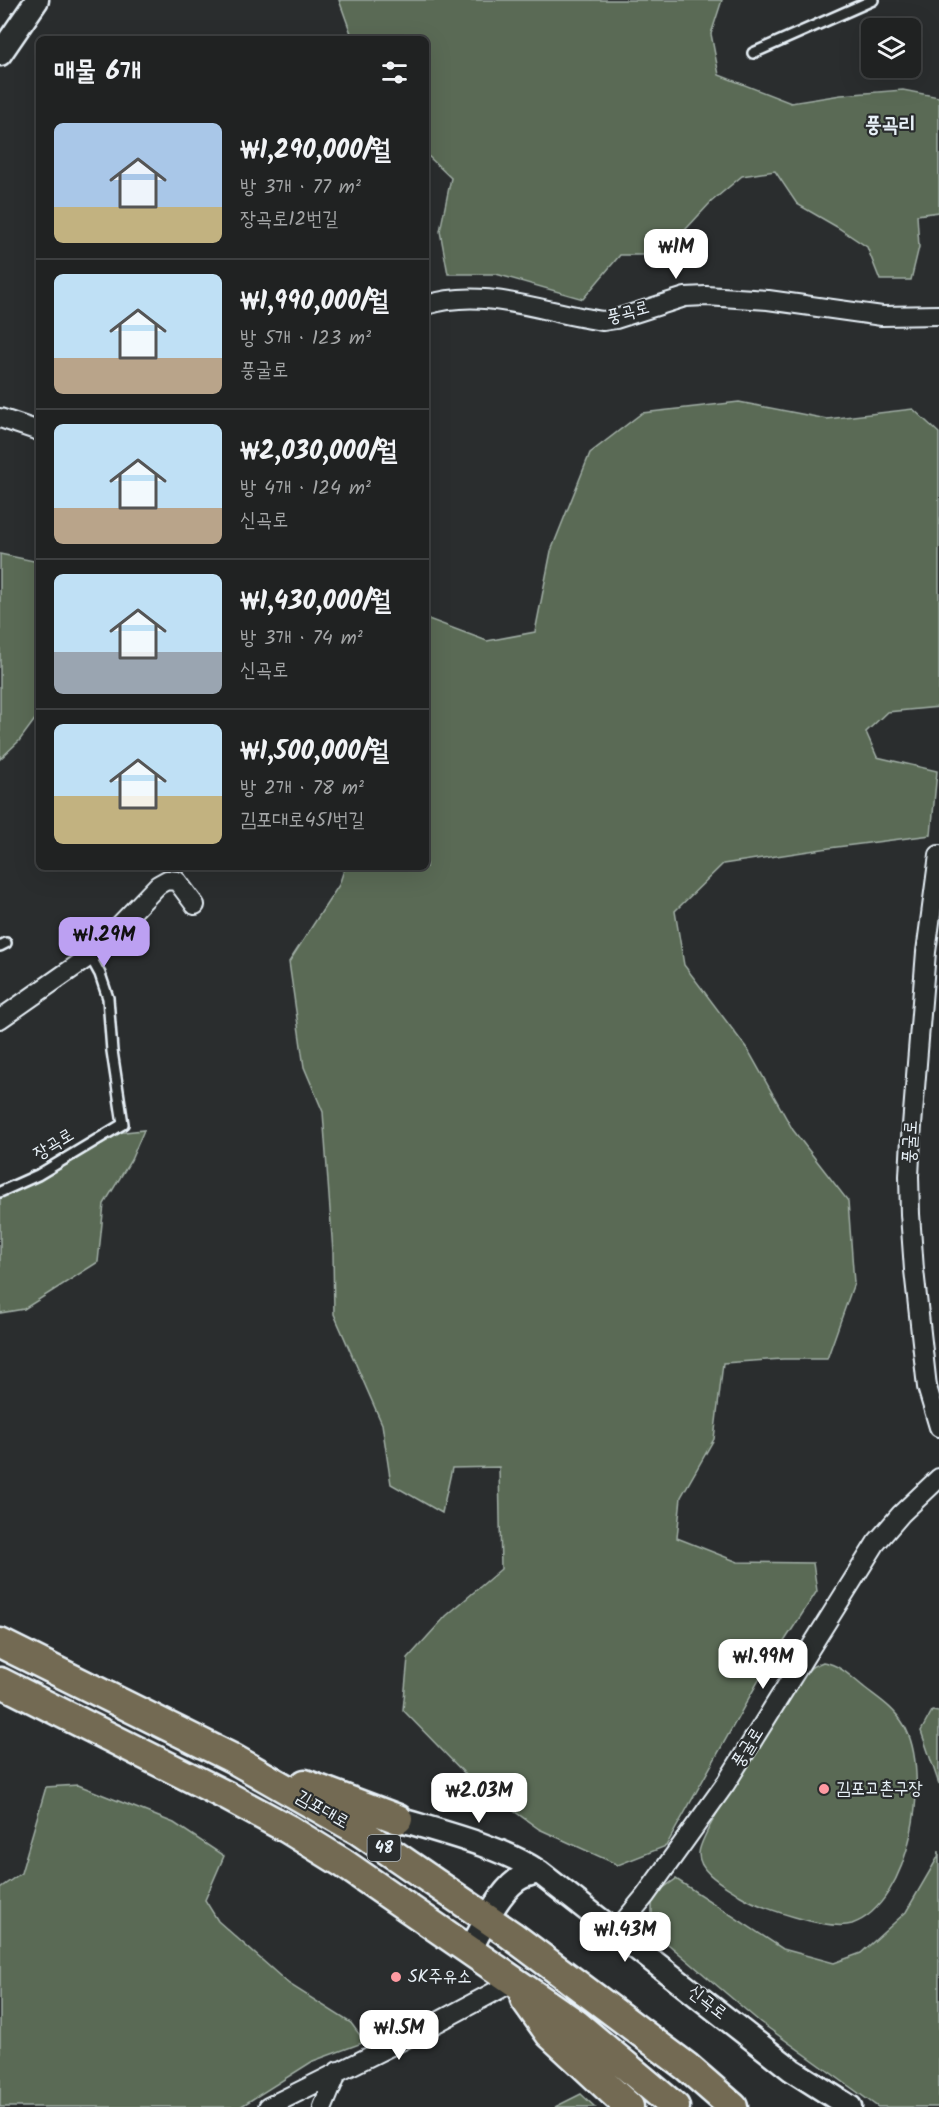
<!DOCTYPE html>
<html lang="ko">
<head>
<meta charset="utf-8">
<style>
  :root { --surface:#202222; --page:#2d2f2f; --text:#f1f3f6; --muted:#a2a4a5; --line:#3d3f40; --accent:#bca0f2 }
  body { margin:0; font-family:Kalam,"Poor Story",sans-serif; background:var(--page); color:var(--text); height:100vh; display:flex; flex-direction:column; font-size:22px; white-space:nowrap }
  * { box-sizing:border-box; margin:0 }
  p { font-size:20px; color:var(--muted) }
  .icon { flex:none; width:33px; height:33px; fill:none; stroke:currentColor; stroke-width:2; stroke-linecap:round; stroke-linejoin:round }
  .map { position:relative; flex:1; overflow:hidden }
  .panel { position:absolute; left:36px; top:36px; width:393px; height:834px; display:flex; flex-direction:column; background:var(--surface); border-radius:9px; box-shadow:0 6px 24px #0002,0 0 0 2px var(--line) }
  .panel>* { flex:none }
  .controls { position:absolute; left:861px; top:18px; display:grid; gap:12px }
  .controls a { display:grid; place-items:center; width:60px; height:60px; border-radius:9px; background:var(--surface); box-shadow:0 6px 24px #0002,0 0 0 2px var(--line); font-size:30px }
  .price { position:absolute; translate:-50% -51px; padding:0 14px; border-radius:12px; background:#fff; color:#222; font-size:20px; line-height:39px; filter:drop-shadow(0 2px 3px #0008) }
  .price::after { content:''; position:absolute; left:50%; top:36px; width:18px; height:14px; margin-left:-9px; background:inherit; clip-path:polygon(0 0,100% 0,50% 100%) }
  .price.selected { background:var(--accent); color:#111 }
  ul { padding:0; list-style:none }
  li { display:flex; align-items:center; gap:18px; height:150px; padding:0 18px }
  li+li { border-top:2px solid var(--line) }
  li span { display:grid; place-items:center; flex:none; width:168px; height:120px; border-radius:9px; color:#555 }
  li>.icon { margin-inline-start:auto }
  span .icon { width:72px; height:72px; fill:#fffc; stroke-width:1 }
  li b { font-size:26px }
  h2 { display:flex; justify-content:space-between; align-items:center; height:72px; padding:0 18px; font-size:26px }
  .map>svg:first-child { display:block }
  .green { fill:#5a6b54; stroke:#a1aea6; stroke-width:1.5 }
  .lines { fill:none; stroke-linecap:round; stroke-linejoin:round }
  .service-casing { stroke:#e8f1f8; stroke-width:14 }
  .minor-casing { stroke:#e8f1f8; stroke-width:22 }
  .tertiary-casing { stroke:#e8f1f8; stroke-width:27 }
  .primary-casing { stroke:#e8f1f8; stroke-width:33 }
  .service { stroke:#2a2d2e; stroke-width:9 }
  .minor { stroke:#2a2d2e; stroke-width:18 }
  .tertiary { stroke:#2a2d2e; stroke-width:22 }
  .primary { stroke:#736b52; stroke-width:28 }
  .poi-dot { fill:#ff9aa2; stroke:#2a2d2e; stroke-width:2 }
  .labels { text-anchor:middle; dominant-baseline:central; stroke-width:4.5; stroke-linejoin:round; paint-order:stroke }
  .shield { fill:#2a2d2e; stroke:#afb6bb; stroke-width:1.5 }
  .shield-label { font-size:16px; font-weight:bold; fill:#e8f1f8 }
  .street-label { font-size:18px; fill:#e8f1f8; stroke:#2a2d2e }
  .poi-label { font-size:18px; fill:#e8f1f8; stroke:#2a2d2e; text-anchor:start }
  .quarter-label { font-size:21px; font-weight:bold; fill:#e8f1f8; stroke:#2a2d2e }
</style>
</head>
<body>
<div class="map">
<svg width="939" height="2107" viewBox="0 0 939 2107">
  <rect width="100%" height="100%" fill="#2a2d2e"/>
  <filter id="ink" filterUnits="userSpaceOnUse"><feTurbulence type="fractalNoise" baseFrequency=".0167" numOctaves="2"/><feDisplacementMap in="SourceGraphic" scale="12" xChannelSelector="R" yChannelSelector="G"/><feConvolveMatrix kernelMatrix="1 2 1 2 8 2 1 2 1" color-interpolation-filters="sRGB"/></filter>
  <g filter="url(#ink)">
    <path class="green" d="M339 0H722L711 34 719 75 791 103 841 95 903 90 939 97V212L917 215 919 247 911 280H880L867 247 837 227 797 204 775 171 742 176 711 202 662 255H620L583 299 496 274H448L440 231 451 178 426 154V39H353Z
      M739 402 827 419 913 409 939 433V707L887 712 866 732 877 757 937 771 931 835 829 848 723 864 675 911 684 965 748 1050 793 1130 848 1201 854 1283 827 1359H783L723 1363 714 1439 681 1497 677 1538 738 1562 813 1563 817 1591 759 1680 666 1846 618 1865 539 1829 472 1781 403 1710 408 1658 446 1616 501 1569 499 1467 452 1468 442 1513 391 1484 382 1424 334 1314 333 1252 323 1112 304 1067 289 962 339 885 345 867H426V618L487 641 535 632 551 551 590 453 642 413Z
      M0 554 39 562V714L19 741 0 759Z
      M144 1130 131 1160 104 1204 98 1262 24 1309 0 1313V1196L42 1179 115 1133Z
      M823 1662C841 1665 851 1677 865 1688 879 1699 894 1708 904 1725 932 1773 911 1904 852 1924 829 1931 760 1908 739 1895 726 1886 699 1873 699 1854 698 1835 764 1739 778 1717 787 1704 800 1678 811 1668 814 1665 819 1664 823 1662Z
      M932 1711 939 1712V1784L921 1731Z
      M78 1785 174 1823 224 1856 205 1900 218 1921 289 1984 351 2023 365 2042 313 2061 240 2107H0V1888L21 1873 46 1787Z
      M939 1851V2107H878L760 2022 661 1938 652 1920V1896L676 1879 783 1949 834 1963 861 1953 906 1912 938 1857Z
      M581 2094 595 2107H555Z"/>
    <g class="lines">
      <defs>
        <path id="service" d="M753 53 873 0
          M0 946 6 943
          M0 1192 38 1175 123 1124 112 1051 108 998 100 974 90 956"/>
        <path id="minor" d="M426 305C485 286 544 313 603 321L616 319 685 297 706 296 768 300 882 316 939 315
          M0 418 39 431
          M939 855 926 952 911 1138 909 1176 910 1214 914 1270 927 1387 939 1427
          M0 1019 90 956 158 885 167 880 177 881 195 905
          M616 1931 645 1896 726 1783 876 1543 901 1514 939 1478
          M268 2107 423 2030 513 1982
          M323 2107 338 2071"/>
        <path id="tertiary" d="M0 54 37 0
          M398 1819C441 1832 503 1847 539 1872
          M469 1952C481 1930 497 1895 517 1880 524 1875 531 1874 539 1872L792 2070 850 2107"/>
        <path id="primary" d="M0 1643 232 1758 358 1830 511 1935 687 2067 733 2107
          M0 1682 227 1796 288 1829 343 1863 576 2024 675 2107
          M305 1784 398 1819
          M525 1999 550 2034 629 2107"/>
      </defs>
      <use href="#service" class="service-casing"/>
      <use href="#minor" class="minor-casing"/>
      <use href="#tertiary" class="tertiary-casing"/>
      <use href="#primary" class="primary-casing"/>
      <use href="#service" class="service"/>
      <use href="#minor" class="minor"/>
      <use href="#tertiary" class="tertiary"/>
      <use href="#primary" class="primary"/>
    </g>
  </g>
  <g class="poi-dot">
    <circle cx="824" cy="1789" r="6"/>
    <circle cx="396" cy="1977" r="6"/>
  </g>
  <g class="labels">
    <rect class="shield" x="367.5" y="1835" width="33" height="26" rx="4.5"/>
    <g class="shield-label">
      <text x="384" y="1848">48</text>
    </g>
    <g class="street-label">
      <text transform="translate(628 313) rotate(-15)">풍곡로</text>
      <text transform="translate(911 1142) rotate(-87)">풍굴로</text>
      <text transform="translate(54 1145) rotate(-31)">장곡로</text>
      <text transform="translate(748 1748) rotate(-58)">풍굴로</text>
      <text transform="translate(322 1810) rotate(30)">김포대로</text>
      <text transform="translate(707 2003) rotate(38)">신곡로</text>
    </g>
    <g class="poi-label">
      <text x="836" y="1789">김포고촌구장</text>
      <text x="408" y="1977">SK주유소</text>
    </g>
    <g class="quarter-label">
      <text x="890" y="125">풍곡리</text>
    </g>
  </g>
</svg>
<div class="controls">
<a><svg class="icon" aria-label="layers" viewBox="0 0 24 24"><path d="M12 4l9 5-9 5-9-5zM3 14l9 5 9-5"/></svg></a>
</div>
<b class="price" style="left:676px;top:280px">₩1M</b>
<b class="price selected" style="left:104px;top:968px">₩1.29M</b>
<b class="price" style="left:763px;top:1690px">₩1.99M</b>
<b class="price" style="left:479px;top:1824px">₩2.03M</b>
<b class="price" style="left:625px;top:1963px">₩1.43M</b>
<b class="price" style="left:399px;top:2061px">₩1.5M</b>
<section class="panel">
<h2>매물 6개<svg class="icon" aria-label="filters" viewBox="0 0 24 24"><path d="M4 7h16M4 17h16"/><circle cx="9" cy="7" r="2"/><circle cx="15" cy="17" r="2"/></svg></h2>
<ul>
<li><span style="background:linear-gradient(#a9c7e8 70%,#c2b280 0)"><svg class="icon" aria-label="home" viewBox="0 0 24 24"><path d="M3 11l9-7 9 7M6 9v11h12V9"/></svg></span><div><b>₩1,290,000/월</b><p>방 3개 · 77 m²</p><p>장곡로12번길</p></div></li>
<li><span style="background:linear-gradient(#bfe0f5 70%,#b9a48a 0)"><svg class="icon" aria-label="home" viewBox="0 0 24 24"><path d="M3 11l9-7 9 7M6 9v11h12V9"/></svg></span><div><b>₩1,990,000/월</b><p>방 5개 · 123 m²</p><p>풍굴로</p></div></li>
<li><span style="background:linear-gradient(#bfe0f5 70%,#b9a48a 0)"><svg class="icon" aria-label="home" viewBox="0 0 24 24"><path d="M3 11l9-7 9 7M6 9v11h12V9"/></svg></span><div><b>₩2,030,000/월</b><p>방 4개 · 124 m²</p><p>신곡로</p></div></li>
<li><span style="background:linear-gradient(#bfe0f5 65%,#9aa5b1 0)"><svg class="icon" aria-label="home" viewBox="0 0 24 24"><path d="M3 11l9-7 9 7M6 9v11h12V9"/></svg></span><div><b>₩1,430,000/월</b><p>방 3개 · 74 m²</p><p>신곡로</p></div></li>
<li><span style="background:linear-gradient(#bfe0f5 60%,#c2b280 0)"><svg class="icon" aria-label="home" viewBox="0 0 24 24"><path d="M3 11l9-7 9 7M6 9v11h12V9"/></svg></span><div><b>₩1,500,000/월</b><p>방 2개 · 78 m²</p><p>김포대로451번길</p></div></li>
</ul>
</section>
</div>
</body>
</html>
